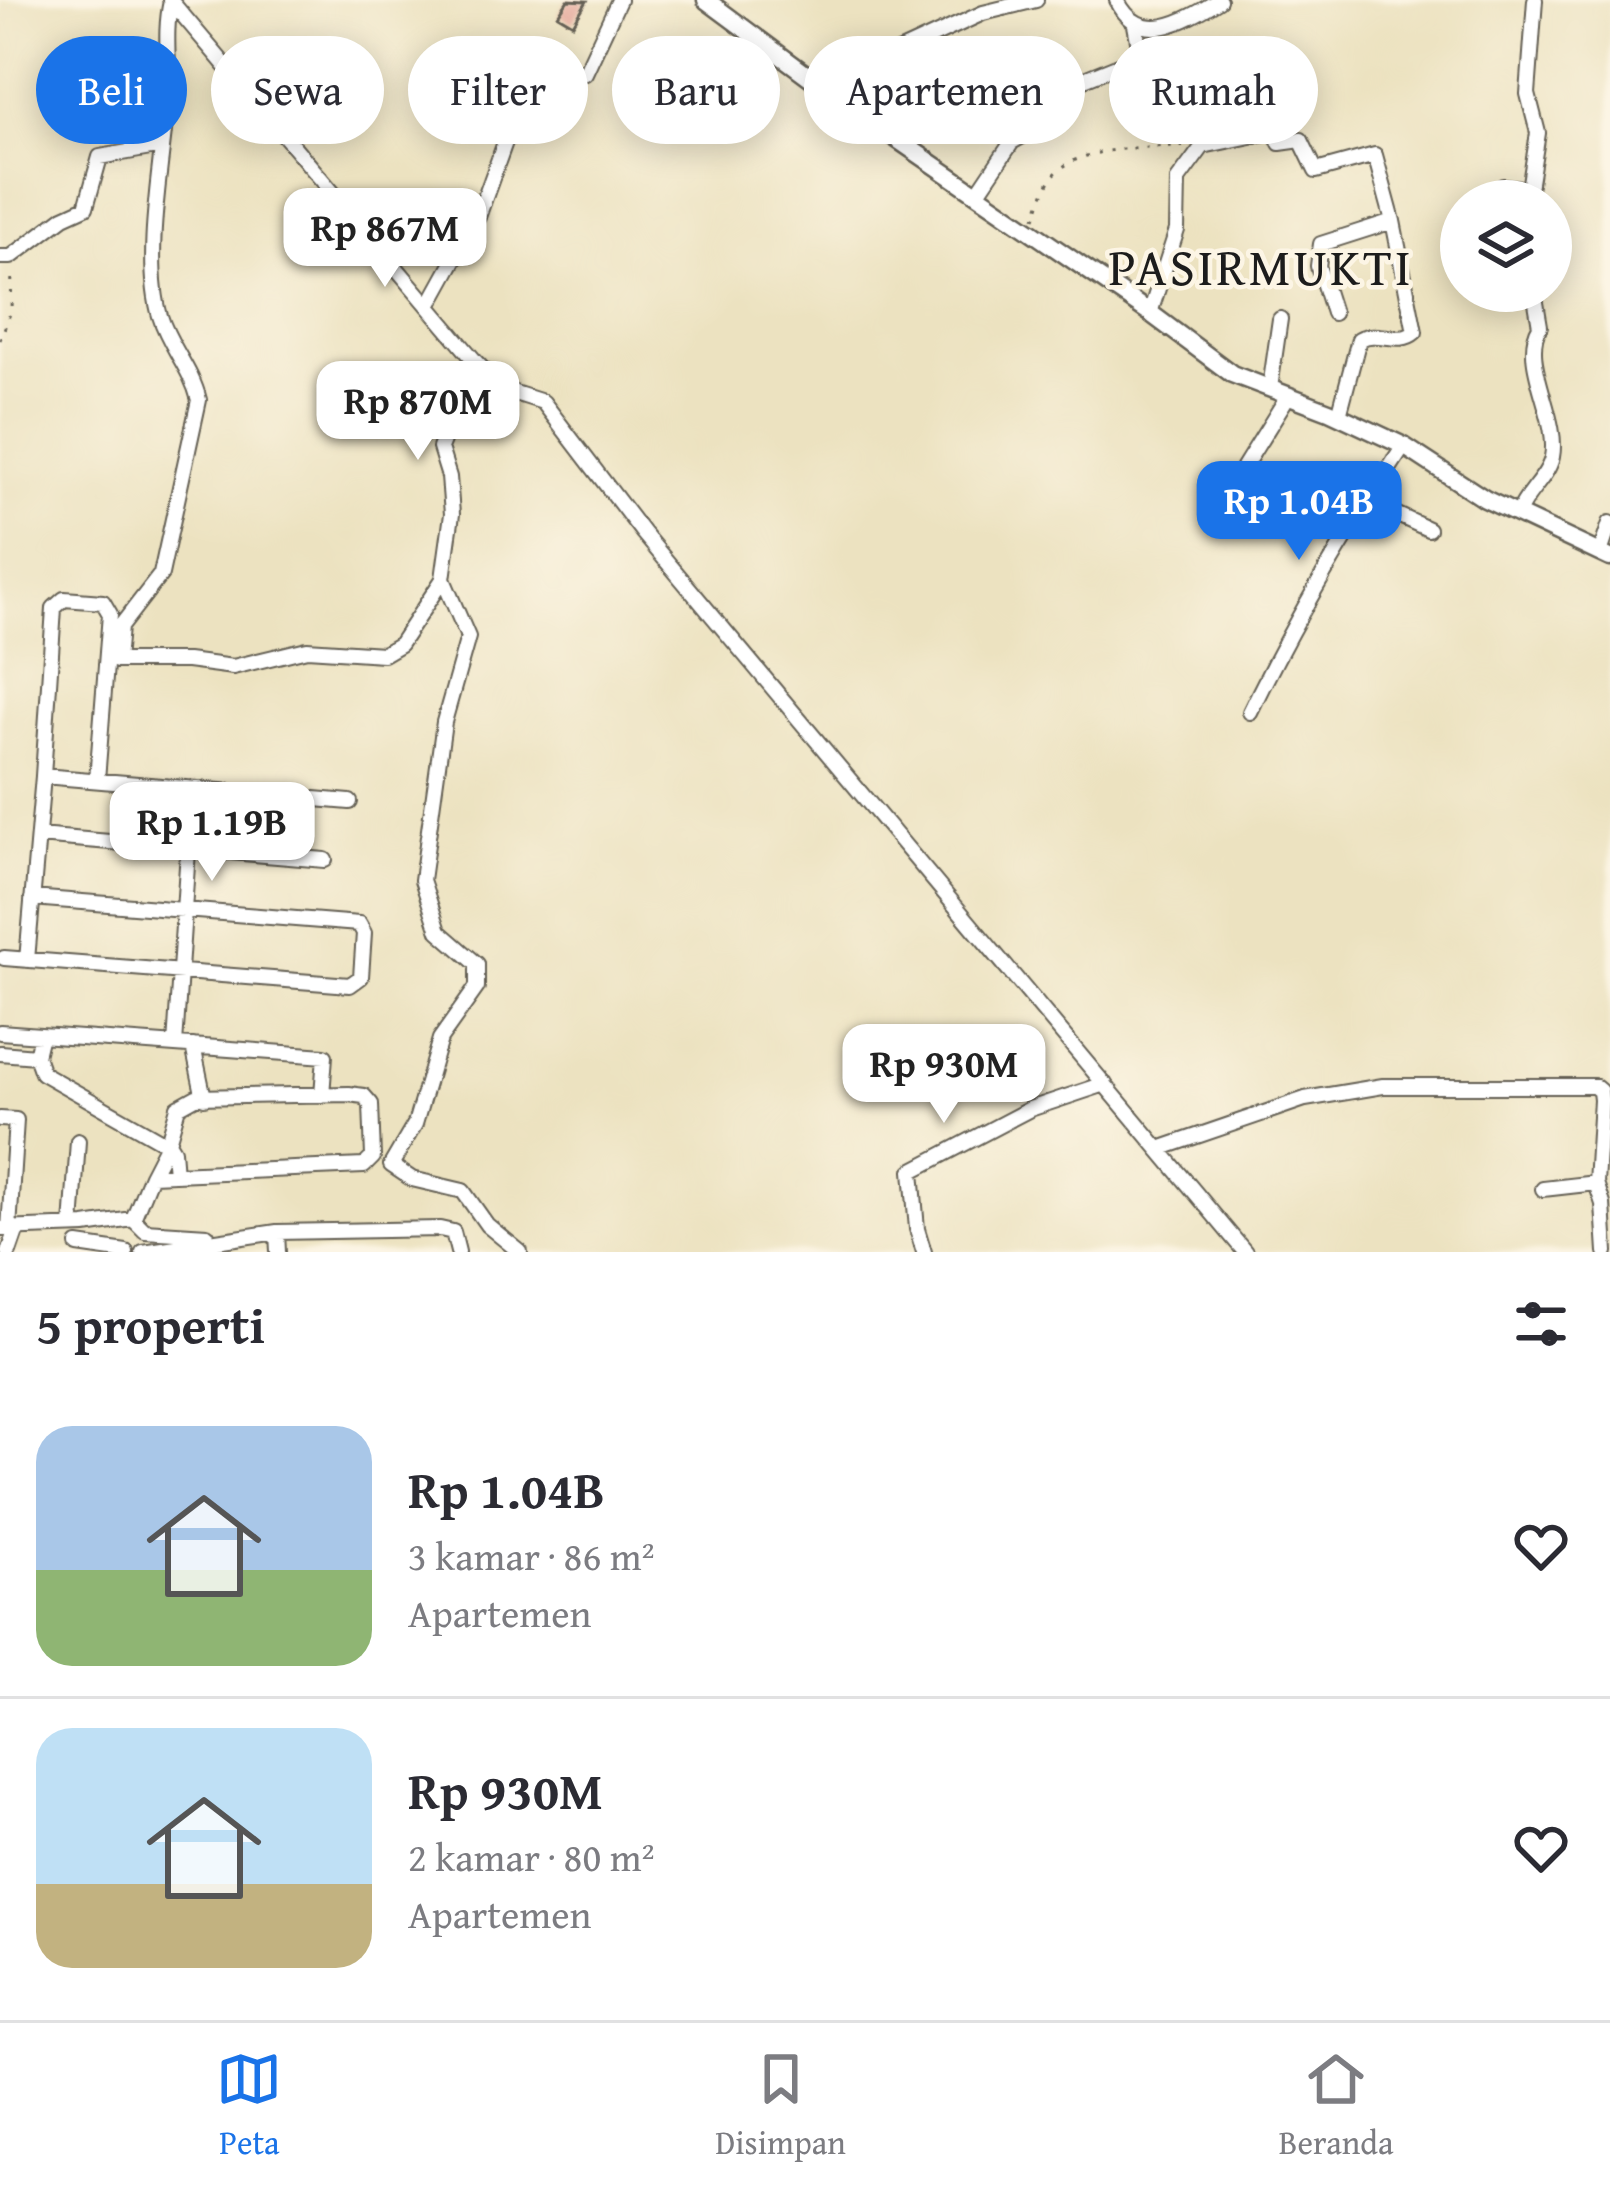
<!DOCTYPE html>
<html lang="id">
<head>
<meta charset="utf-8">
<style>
  :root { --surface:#fff; --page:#f7f7f7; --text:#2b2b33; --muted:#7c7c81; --line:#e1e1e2; --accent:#1a73e8 }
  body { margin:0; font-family:"Gentium Book Plus",serif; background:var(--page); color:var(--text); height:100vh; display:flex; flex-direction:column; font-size:45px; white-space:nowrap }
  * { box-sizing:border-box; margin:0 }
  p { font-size:39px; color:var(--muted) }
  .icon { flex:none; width:66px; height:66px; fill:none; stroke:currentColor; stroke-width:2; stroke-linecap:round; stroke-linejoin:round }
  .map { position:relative; height:1252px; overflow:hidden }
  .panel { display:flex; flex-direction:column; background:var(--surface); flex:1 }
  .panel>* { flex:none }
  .banner { position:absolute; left:36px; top:36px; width:1539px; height:108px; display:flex; gap:24px }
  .controls { position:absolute; left:1440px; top:180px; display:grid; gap:24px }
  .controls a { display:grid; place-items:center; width:132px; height:132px; border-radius:50%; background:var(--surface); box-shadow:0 6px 30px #0003; font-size:60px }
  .price { position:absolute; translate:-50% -102px; padding:0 27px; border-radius:24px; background:#fff; color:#222; font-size:39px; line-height:78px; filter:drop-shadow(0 3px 6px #0008) }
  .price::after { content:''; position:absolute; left:50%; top:72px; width:36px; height:27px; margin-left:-18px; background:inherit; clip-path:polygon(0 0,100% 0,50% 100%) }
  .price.on { background:var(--accent); color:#fff }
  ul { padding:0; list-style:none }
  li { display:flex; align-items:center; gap:36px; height:300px; padding:0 36px }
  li+li { border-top:3px solid var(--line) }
  li span { display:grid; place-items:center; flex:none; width:336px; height:240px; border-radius:36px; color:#555 }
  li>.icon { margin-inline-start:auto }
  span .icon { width:144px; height:144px; fill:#fffc; stroke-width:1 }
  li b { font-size:51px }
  h2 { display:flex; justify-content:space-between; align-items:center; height:144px; padding:0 36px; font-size:51px }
  .tag { padding:0 42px; border-radius:54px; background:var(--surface); box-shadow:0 6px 30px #0003; font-size:42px; line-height:108px }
  .tag.on { background:var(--accent); color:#fff }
  .menu { display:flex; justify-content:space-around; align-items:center; height:168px; border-top:3px solid var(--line); background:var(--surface); font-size:33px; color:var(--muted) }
  .menu a { display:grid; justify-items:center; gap:6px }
  .menu .on { color:var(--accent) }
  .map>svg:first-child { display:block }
  .building { fill:#e3a194 }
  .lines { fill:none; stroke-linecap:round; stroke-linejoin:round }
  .minor-casing { stroke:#656155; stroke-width:18 }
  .major-casing { stroke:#656155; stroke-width:21 }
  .path { stroke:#656155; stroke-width:3; stroke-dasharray:3 9; stroke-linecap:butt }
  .minor { stroke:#fff; stroke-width:14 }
  .major { stroke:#fff; stroke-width:16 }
  .labels { text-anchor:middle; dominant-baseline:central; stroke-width:9; stroke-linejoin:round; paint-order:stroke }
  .quarter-label { font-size:51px; letter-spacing:3px; fill:#1c1c1c; stroke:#fcf5e5 }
</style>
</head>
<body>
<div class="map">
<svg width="1610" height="1252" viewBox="0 0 1610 1252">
  <rect width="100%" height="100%" fill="#fcf5e5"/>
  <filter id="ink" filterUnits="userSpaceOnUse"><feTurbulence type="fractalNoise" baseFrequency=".00833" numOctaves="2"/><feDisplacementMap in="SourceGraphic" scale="24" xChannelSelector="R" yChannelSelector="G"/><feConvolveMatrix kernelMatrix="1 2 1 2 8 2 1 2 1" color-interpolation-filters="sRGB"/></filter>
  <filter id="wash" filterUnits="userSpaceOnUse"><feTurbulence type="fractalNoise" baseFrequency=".004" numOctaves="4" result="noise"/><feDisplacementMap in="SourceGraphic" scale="48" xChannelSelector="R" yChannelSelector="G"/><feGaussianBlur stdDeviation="2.7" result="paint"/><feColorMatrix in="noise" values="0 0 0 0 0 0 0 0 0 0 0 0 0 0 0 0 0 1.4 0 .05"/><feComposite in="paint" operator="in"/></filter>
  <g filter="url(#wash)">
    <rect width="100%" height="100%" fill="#ece2c0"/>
    <g id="blocks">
      <path class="building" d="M568 0 587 1 573 24 558 15Z"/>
    </g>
  </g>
  <g filter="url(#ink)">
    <use href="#blocks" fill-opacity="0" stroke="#656155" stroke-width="3"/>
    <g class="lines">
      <defs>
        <path id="minor" d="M170 0 475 361 502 389 543 402 643 533 1245 1252
          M1117 0C1140 48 1184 22 1219 0
          M171 1C163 36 171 68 167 103 162 163 143 259 160 316 169 346 191 368 199 400L161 574 120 627 117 661H187L233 667 307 649 383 654 400 644 443 579
          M850 107 877 66 890 56 983 13 1036 0
          M1529 189 1538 133 1528 94 1535 0
          M977 194 1012 142 1028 133 1045 107 1084 79 1141 56 1135 25
          M1489 201 1503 186 1529 189 1527 201
          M0 257H11L64 217 86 207 100 157 162 146
          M430 304 478 217 526 84 539 71 585 73 619 0
          M1150 313 1177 230 1178 180 1203 146 1275 131 1280 143 1301 140 1316 171 1375 155 1393 221 1415 332C1400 346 1377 329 1359 339L1339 415
          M1333 313 1318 266 1321 244 1393 221
          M475 361 440 448 449 477 452 514 443 579 468 637 444 722 422 880 439 931 477 964V987L440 1039 415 1124 391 1165 412 1179 463 1191 487 1225 520 1252
          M1270 388 1280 319
          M1267 501 1237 478 1288 396
          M1367 501 1428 529
          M1518 514C1525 494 1548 477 1552 457 1560 417 1519 361 1540 326L1534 291
          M1600 553 1610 523
          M1250 712C1295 618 1347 532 1404 446
          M43 776 54 608 64 599 103 602 110 614 97 780
          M38 836 325 860
          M4 958 350 985 361 977 364 933 359 924 32 898
          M27 960 43 776 350 802
          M0 1032 325 1056 322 1095
          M41 1035 36 1056 42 1073 167 1144
          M175 1045 192 791
          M193 1046 204 1098
          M0 1053 36 1056
          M0 1119 16 1120 9 1229
          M168 1142 173 1150 175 1174
          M1159 1149 1305 1099 1383 1086H1594L1600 1091 1601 1100 1596 1183 1603 1204 1606 1252
          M1543 1189 1596 1183
          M133 1219 145 1231 207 1235
          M72 1226 78 1141
          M0 1229 85 1226 133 1219 151 1175 364 1166 373 1157 371 1104 364 1096 349 1094 196 1097 178 1107 168 1142 151 1175
          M277 1232 440 1229 453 1232 458 1252
          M78 1245 126 1252
          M9 1252 17 1229
          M143 1252 277 1232 278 1252
          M924 1252 917 1229 912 1171 1030 1109 1105 1084"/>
        <path id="major" d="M706 0 850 107 1150 313 1232 374 1329 411 1404 446 1485 499 1610 558"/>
      </defs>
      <use href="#minor" class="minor-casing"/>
      <use href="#major" class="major-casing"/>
      <path class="path" d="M1035 218C1040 204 1045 186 1055 174 1080 146 1148 147 1183 146
        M0 340 11 311 12 271"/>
      <use href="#minor" class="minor"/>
      <use href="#major" class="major"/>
    </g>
  </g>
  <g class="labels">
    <g class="quarter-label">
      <text x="1261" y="266">PASIRMUKTI</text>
    </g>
  </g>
</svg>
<div class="controls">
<a><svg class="icon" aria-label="layers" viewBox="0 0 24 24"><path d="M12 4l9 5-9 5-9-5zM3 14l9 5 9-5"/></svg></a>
</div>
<b class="price" style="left:385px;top:290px">Rp 867M</b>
<b class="price" style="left:418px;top:463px">Rp 870M</b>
<b class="price on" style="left:1299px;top:563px">Rp 1.04B</b>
<b class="price" style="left:212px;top:884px">Rp 1.19B</b>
<b class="price" style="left:944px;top:1126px">Rp 930M</b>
<div class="banner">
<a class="tag on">Beli</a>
<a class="tag">Sewa</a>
<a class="tag">Filter</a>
<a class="tag">Baru</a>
<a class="tag">Apartemen</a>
<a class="tag">Rumah</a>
</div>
</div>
<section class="panel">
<h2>5 properti<svg class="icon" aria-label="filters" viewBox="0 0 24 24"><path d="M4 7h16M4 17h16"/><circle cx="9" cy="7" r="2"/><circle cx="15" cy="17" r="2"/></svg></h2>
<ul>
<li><span style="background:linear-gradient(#a9c7e8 60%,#8fb573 0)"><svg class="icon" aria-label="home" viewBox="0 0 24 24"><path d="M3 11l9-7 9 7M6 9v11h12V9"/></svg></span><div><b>Rp 1.04B</b><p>3 kamar · 86 m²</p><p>Apartemen</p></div><svg class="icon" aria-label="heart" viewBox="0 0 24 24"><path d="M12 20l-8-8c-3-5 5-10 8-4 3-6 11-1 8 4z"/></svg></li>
<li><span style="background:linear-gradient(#bfe0f5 65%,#c2b280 0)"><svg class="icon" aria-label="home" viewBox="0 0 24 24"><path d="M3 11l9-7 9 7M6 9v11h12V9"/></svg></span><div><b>Rp 930M</b><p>2 kamar · 80 m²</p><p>Apartemen</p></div><svg class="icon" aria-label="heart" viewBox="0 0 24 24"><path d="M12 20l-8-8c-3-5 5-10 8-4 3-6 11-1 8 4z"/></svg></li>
</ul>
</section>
<nav class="menu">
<a class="on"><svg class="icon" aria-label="map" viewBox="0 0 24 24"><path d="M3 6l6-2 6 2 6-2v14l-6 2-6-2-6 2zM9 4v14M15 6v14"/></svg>Peta</a>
<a><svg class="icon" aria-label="saved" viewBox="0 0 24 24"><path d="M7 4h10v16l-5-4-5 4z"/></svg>Disimpan</a>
<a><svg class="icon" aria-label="home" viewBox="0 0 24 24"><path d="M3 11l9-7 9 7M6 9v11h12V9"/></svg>Beranda</a>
</nav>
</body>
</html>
